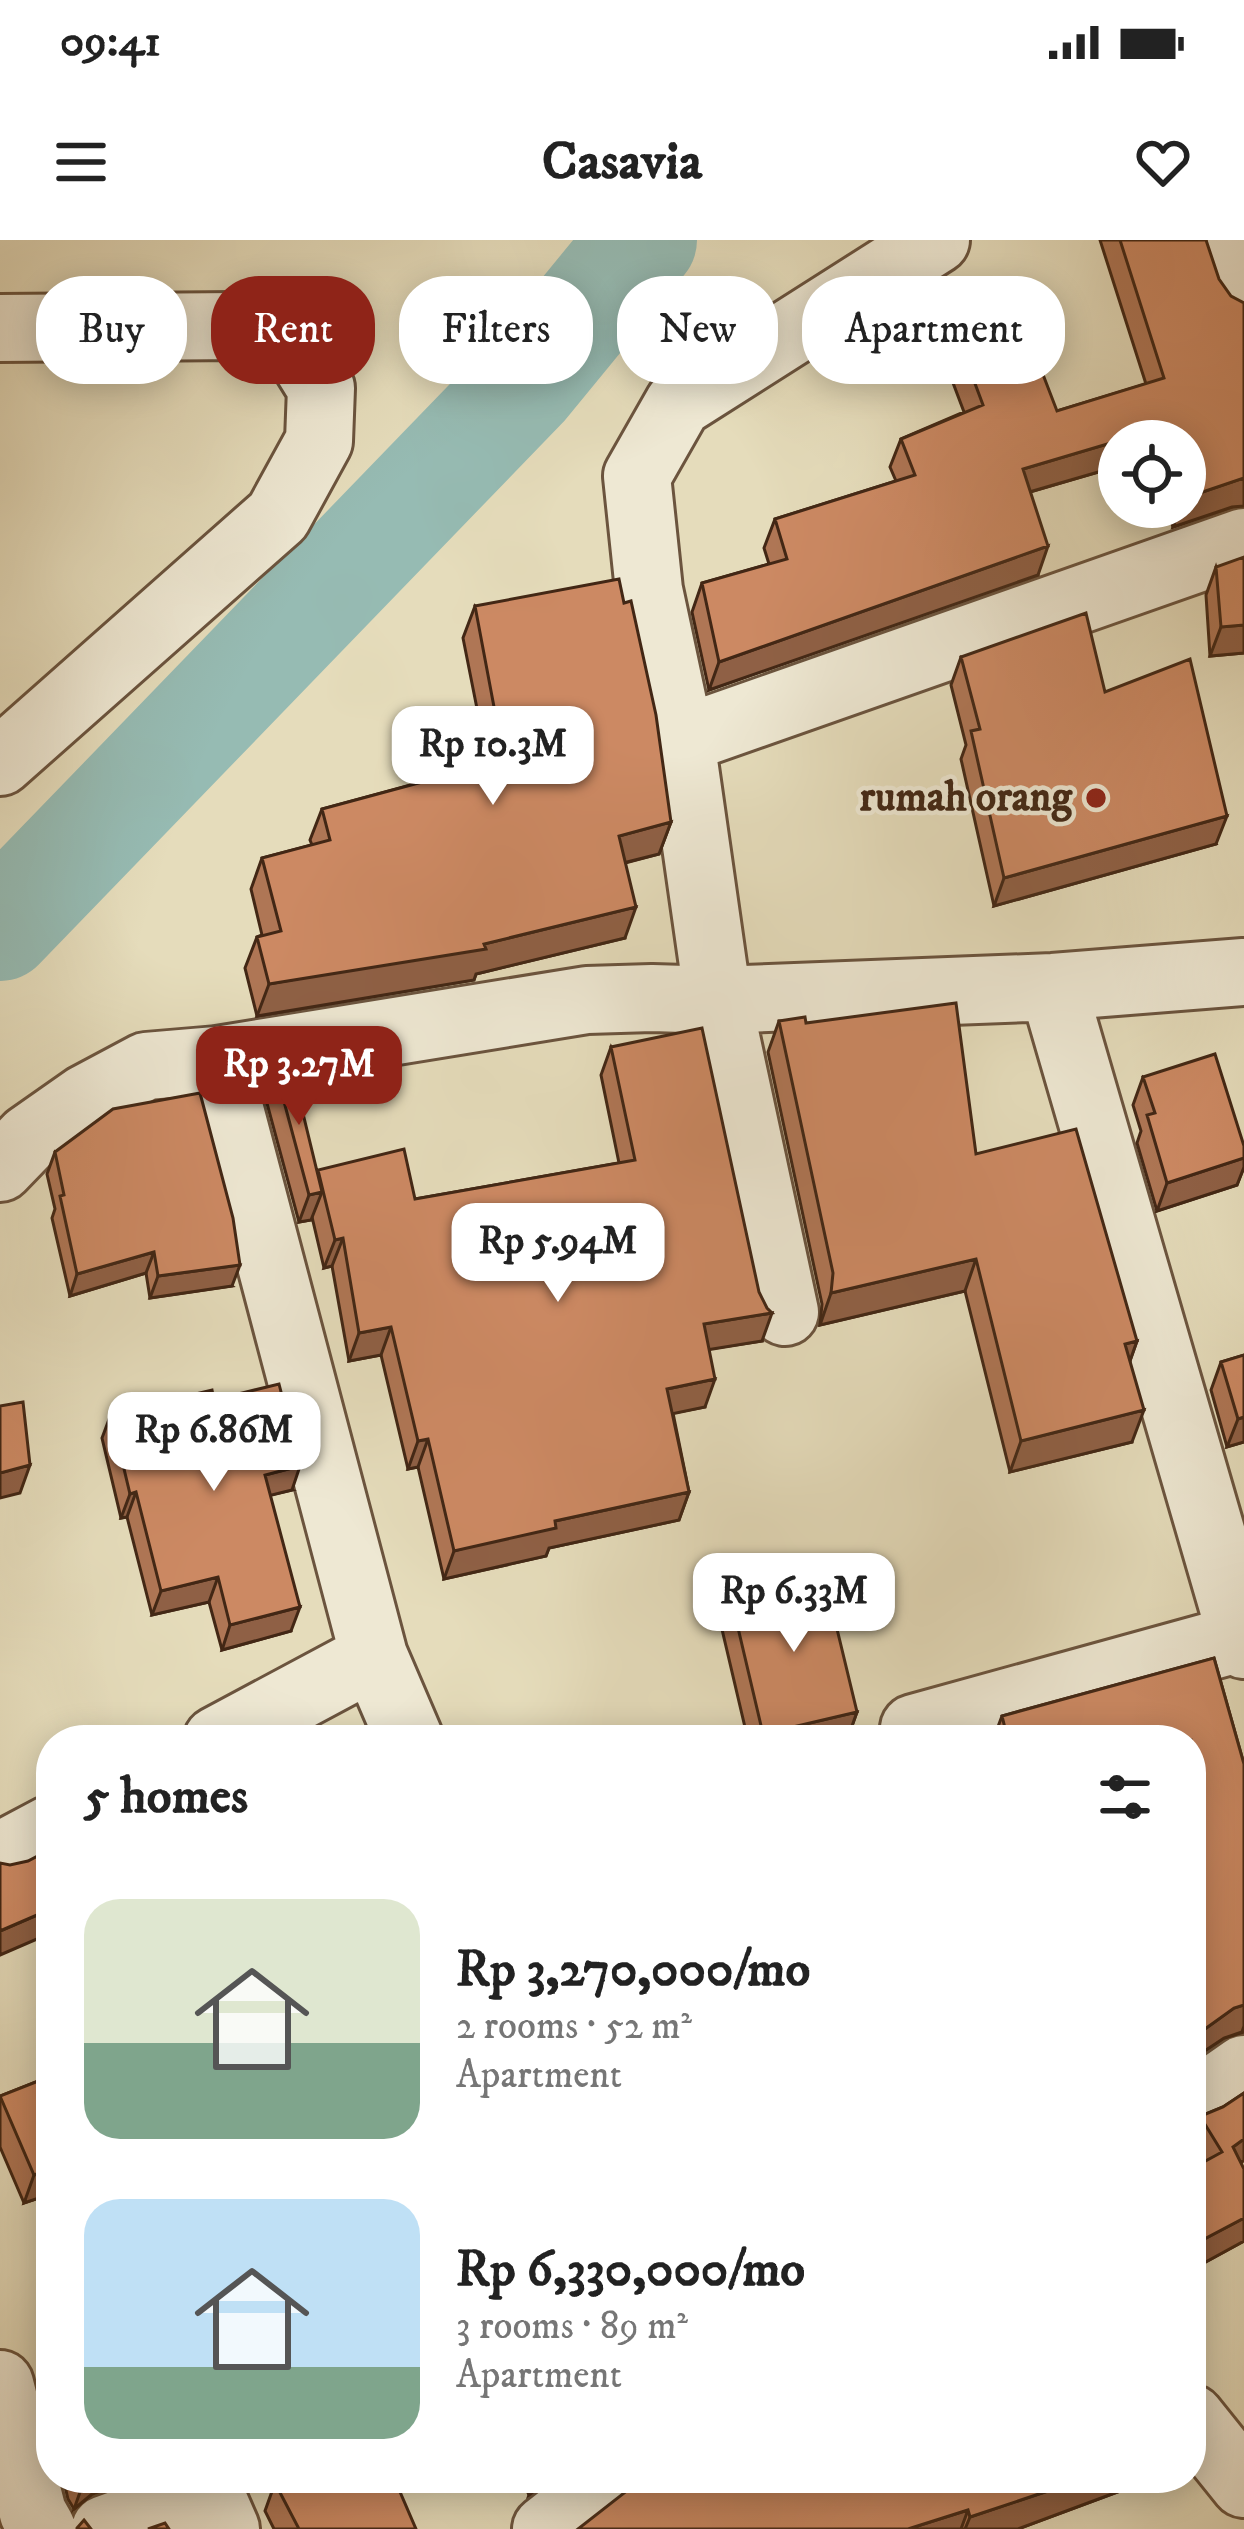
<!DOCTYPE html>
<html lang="en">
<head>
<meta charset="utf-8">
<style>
  :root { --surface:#fff; --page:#f6f6f6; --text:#222; --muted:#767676; --accent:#8f2418 }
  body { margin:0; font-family:"IM FELL DW Pica",serif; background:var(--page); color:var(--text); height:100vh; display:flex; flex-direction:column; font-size:45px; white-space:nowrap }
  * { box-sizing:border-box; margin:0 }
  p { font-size:39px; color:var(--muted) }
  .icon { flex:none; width:66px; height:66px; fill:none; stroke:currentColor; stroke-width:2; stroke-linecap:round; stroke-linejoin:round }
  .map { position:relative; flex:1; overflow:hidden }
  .details { position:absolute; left:36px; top:1485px; width:1170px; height:768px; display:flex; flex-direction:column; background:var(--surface); border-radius:48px; box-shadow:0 6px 30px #0003 }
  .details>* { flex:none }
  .hud { position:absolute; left:36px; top:36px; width:1173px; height:108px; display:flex; gap:24px }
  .fabs { position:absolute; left:1098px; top:180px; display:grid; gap:24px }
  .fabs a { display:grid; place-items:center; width:108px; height:108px; border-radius:50%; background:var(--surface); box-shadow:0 6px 30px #0003; font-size:60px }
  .price { position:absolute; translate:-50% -102px; padding:0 27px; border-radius:24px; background:#fff; color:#222; font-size:39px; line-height:78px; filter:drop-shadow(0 3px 6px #0008) }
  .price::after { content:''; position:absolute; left:50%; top:72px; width:36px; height:27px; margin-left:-18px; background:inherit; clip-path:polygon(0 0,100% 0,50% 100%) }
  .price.selected { background:var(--accent); color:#fff }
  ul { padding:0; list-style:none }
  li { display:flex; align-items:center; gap:36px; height:300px; padding:0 48px }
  li span { display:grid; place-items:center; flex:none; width:336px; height:240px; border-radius:36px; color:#555 }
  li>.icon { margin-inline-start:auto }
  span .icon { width:144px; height:144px; fill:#fffc; stroke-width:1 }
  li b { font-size:51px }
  h2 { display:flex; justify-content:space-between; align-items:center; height:144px; padding:0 48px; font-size:51px }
  .tag { padding:0 42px; border-radius:48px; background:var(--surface); box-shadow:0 6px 30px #0003; font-size:42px; line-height:108px }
  .tag.selected { background:var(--accent); color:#fff }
  .status { display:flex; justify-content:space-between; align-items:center; height:84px; padding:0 60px; background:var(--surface); direction:ltr }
  .status svg { height:33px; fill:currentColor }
  header { display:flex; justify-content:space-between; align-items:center; height:156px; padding:0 48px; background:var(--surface); font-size:54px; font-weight:700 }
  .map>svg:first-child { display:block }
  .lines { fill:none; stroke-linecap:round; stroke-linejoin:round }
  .river { stroke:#96bbb3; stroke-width:108 }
  .street-casing { stroke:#6b543e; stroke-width:72 }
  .street { stroke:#eee8d3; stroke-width:66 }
  .wall { fill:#af7655; stroke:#422715; stroke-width:3 }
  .shaded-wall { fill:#8f6045; stroke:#422715; stroke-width:3 }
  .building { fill:#cc8963; stroke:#422715; stroke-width:3 }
  .poi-dot { fill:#8f2418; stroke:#eee8d3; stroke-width:4.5 }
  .labels { text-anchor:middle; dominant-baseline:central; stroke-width:9; stroke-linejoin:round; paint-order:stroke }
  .poi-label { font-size:42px; font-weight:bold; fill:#422715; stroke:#eee8d3; text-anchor:end }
</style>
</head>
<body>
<div class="status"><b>09:41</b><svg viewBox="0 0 49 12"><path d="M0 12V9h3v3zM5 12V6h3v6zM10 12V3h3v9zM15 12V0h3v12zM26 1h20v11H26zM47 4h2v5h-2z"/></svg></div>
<header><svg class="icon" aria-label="menu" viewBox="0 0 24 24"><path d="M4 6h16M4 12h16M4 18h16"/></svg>Casavia<svg class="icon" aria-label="heart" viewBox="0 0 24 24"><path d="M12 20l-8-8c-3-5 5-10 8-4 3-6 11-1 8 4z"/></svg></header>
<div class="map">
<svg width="1244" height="2289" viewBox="0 0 1244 2289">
  <rect width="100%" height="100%" fill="#e5dcbb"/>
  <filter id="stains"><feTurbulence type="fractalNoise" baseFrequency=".00167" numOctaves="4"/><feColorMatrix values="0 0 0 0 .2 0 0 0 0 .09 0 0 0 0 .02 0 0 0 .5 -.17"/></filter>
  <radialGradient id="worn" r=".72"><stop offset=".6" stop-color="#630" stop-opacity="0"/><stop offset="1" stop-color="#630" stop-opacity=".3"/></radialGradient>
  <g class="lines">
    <path class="river" d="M0 687 524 145 643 0"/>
    <defs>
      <path id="street" d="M1225 0 1244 56
        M0 88 238 86 295 106 321 148 319 201 278 276 0 522
        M681 500 649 350 637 236 678 164 936 0
        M1053 747 1244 1405
        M217 820 374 1416 410 1500
        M0 928 29 898 86 858 146 826 217 820 587 760 652 758 718 760 1053 747 1244 732
        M785 1072 718 760 681 500 1244 302
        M914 1488 1244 1397
        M217 1500 374 1416
        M0 1616 51 1589
        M1191 1866 1244 1829
        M0 2144 33 2273 42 2289
        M1191 2178 1244 2244
        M105 2289 196 2256 212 2257 226 2289
        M546 2289 611 2238"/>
    </defs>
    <use href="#street" class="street-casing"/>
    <use href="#street" class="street"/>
  </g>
  <path class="wall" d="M1100 0H1206L1232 267 1173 287 1167 267H1185V201H1119V226L1030 252 1038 335 709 450 692 372 702 343 769 324 764 308 775 279 896 241 890 227 901 199 964 172 944 119 955 90 1057 171 1146 144Z
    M1216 327 1244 413 1210 416 1206 355Z
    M475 366 671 582 659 614 625 623V698L476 734 474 740 257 776 245 728 257 697 262 695 251 649 262 618 312 605 310 600 322 569 488 524 463 398Z
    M961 417 1105 452 1216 604 994 666 961 519 966 505 951 445Z
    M779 781 806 783 1137 1101 1130 1121 1132 1202 1010 1232 965 1051 820 1085 822 1064 768 812Z
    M611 807 762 1101 709 1109 705 1167 673 1173 689 1252 679 1280 549 1308 546 1316 444 1339 418 1227 408 1229 381 1115 349 1121 332 1026 324 1028 312 977 311 980 299 982 265 856 275 828 317 932 415 959 619 923 601 835Z
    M1143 837 1244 906V927L1237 945 1157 971 1137 903 1141 891 1133 865Z
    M55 912 232 1046 150 1058 146 1033 70 1056 52 978 55 969 47 934Z
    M1244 1115V1202L1227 1207 1211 1150 1221 1122Z
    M111 1174 292 1250 270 1255 291 1391 222 1410 209 1362 152 1375 127 1277 121 1278 102 1198Z
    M731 1358 857 1472 847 1500H748L721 1385Z
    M1214 1418 1244 1524V1792L1224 1798 1191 1820V1500H993L1002 1476Z
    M51 1836V1954L24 1963 0 1907V1856Z
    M1244 1853V1920L1241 1923 1244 2001 1191 2030V1929L1201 1924 1191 1909V1891L1198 1873 1206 1874 1223 1867Z
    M50 2120H51V2192L40 2148Z
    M63 2238H136L92 2254 74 2269 68 2259Z
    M521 2238H551L529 2255Z
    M1155 2238 1018 2289H578Z
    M275 2243 416 2289H274L265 2271Z"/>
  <path class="shaded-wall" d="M1161 188 1157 201H1119V226L1012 257 1023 229Z
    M1244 238V266L1232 267 1173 287 1180 267H1185V258Z
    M1048 306 1038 335 709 450 719 422Z
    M1244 385V413L1210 416 1221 387Z
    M1227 576 1216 604 994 666 1004 638Z
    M671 582 659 614 607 627 619 596Z
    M636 667 625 698 476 734 474 740 257 776 269 744 484 704Z
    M1244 918V927L1237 945 1157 971 1167 943Z
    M322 952 311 980 299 982 309 955Z
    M343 998 332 1026 324 1028 335 1000Z
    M154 1012 146 1033 70 1056 77 1034Z
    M976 1019 965 1051 820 1085 831 1053Z
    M240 1025 232 1046 150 1058 158 1036Z
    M772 1073 762 1101 694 1112 704 1084Z
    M391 1087 381 1115 349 1121 359 1093Z
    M1137 1101 1126 1132 1125 1104Z
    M715 1139 705 1167 657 1177 667 1149Z
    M1144 1170 1132 1202 1010 1232 1021 1201Z
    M1244 1177V1202L1227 1207 1238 1179Z
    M428 1199 418 1227 408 1229 418 1201Z
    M30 1225 20 1253 0 1258V1233Z
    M300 1226 292 1250 256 1259 265 1235Z
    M136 1252 127 1277 121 1278 130 1254Z
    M689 1252 679 1280 549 1308 546 1316 444 1339 454 1311 555 1281Z
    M218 1337 209 1362 152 1375 161 1351Z
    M300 1367 291 1391 222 1410 230 1385Z
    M857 1472 847 1500H761L763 1494Z
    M51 1669V1693L0 1715V1691Z
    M1244 1765V1786L1242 1792 1224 1798 1191 1820V1799L1234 1768Z
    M1244 1899V1920L1222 1937 1233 1907Z
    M51 1929V1954L24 1963 34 1935Z
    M1244 1978V2001L1191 2030V2006Z
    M88 2238H136L92 2254 74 2269 84 2241Z
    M535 2238H551L529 2255Z
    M1087 2238H1155L1018 2289H965L970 2277Z
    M968 2270 961 2289H908Z"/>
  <path class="building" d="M1120 0H1206L1219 39 1231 56 1244 63V238L1185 258V201H1166L1161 188 1023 229 1048 306 719 422 702 343 787 319 775 279 915 235 901 199 983 165 955 90 1017 67 1057 171 1164 138Z
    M1244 317V385L1221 387 1216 327Z
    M619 339 624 363 631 361 656 475 671 582 619 596 636 667 484 704 486 709 269 744 257 697 281 691 262 618 330 600 322 569 504 520 475 366Z
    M1086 373 1105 452 1190 419 1227 576 1004 638 971 491 980 489 961 417Z
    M956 763 976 914 1076 889 1137 1101 1125 1104 1144 1170 1021 1201 976 1019 831 1053 833 1033 779 781 805 777 806 783Z
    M702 788 759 1052 767 1068 772 1073 704 1084 715 1139 667 1149 689 1252 555 1281 556 1288 454 1311 428 1199 418 1201 391 1087 359 1093 343 998 335 1000 318 930 404 909 415 959 635 920 611 807Z
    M1215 814 1244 906V918L1167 943 1147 875 1155 873 1143 837Z
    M291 824 322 952 309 955 275 828Z
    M200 853 233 978 240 1025 158 1036 154 1012 77 1034 60 956 64 955 55 912 113 869Z
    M1244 1115V1177L1238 1179 1221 1122Z
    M279 1144 300 1226 265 1235 300 1367 230 1385 218 1337 161 1351 136 1252 130 1254 111 1174 212 1150 214 1160Z
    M23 1162 30 1225 0 1233V1166Z
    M824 1335 857 1472 763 1494 731 1358Z
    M1214 1418 1244 1524V1765L1234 1768 1191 1799V1500H1008L1002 1476Z
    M51 1609V1669L0 1691V1623L10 1625 28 1621Z
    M51 1836V1929L34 1935 0 1856Z
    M1244 1853V1899L1233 1907 1244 1929V1978L1191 2006V1929L1222 1912 1198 1873 1206 1874 1223 1867Z
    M283 2238H394L416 2289H299L275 2243Z
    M653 2238H1087L970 2277 968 2270 908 2289H578L638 2242Z
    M84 2280 91 2289H77V2288Z
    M165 2283 169 2289H148Z"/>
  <circle class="poi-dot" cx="1096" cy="558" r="12"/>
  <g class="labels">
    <g class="poi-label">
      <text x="1072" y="558">rumah orang</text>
    </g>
  </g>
  <rect width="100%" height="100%" filter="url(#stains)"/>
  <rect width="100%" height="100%" fill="url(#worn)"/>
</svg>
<div class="fabs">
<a><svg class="icon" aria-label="locate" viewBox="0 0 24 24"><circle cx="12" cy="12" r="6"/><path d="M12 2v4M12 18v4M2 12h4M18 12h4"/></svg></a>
</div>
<b class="price" style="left:493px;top:568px">Rp 10.3M</b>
<b class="price selected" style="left:299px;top:888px">Rp 3.27M</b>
<b class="price" style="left:558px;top:1065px">Rp 5.94M</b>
<b class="price" style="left:214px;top:1254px">Rp 6.86M</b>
<b class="price" style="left:794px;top:1415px">Rp 6.33M</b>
<div class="hud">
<a class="tag">Buy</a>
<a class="tag selected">Rent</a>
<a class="tag">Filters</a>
<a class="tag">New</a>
<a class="tag">Apartment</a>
</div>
<section class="details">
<h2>5 homes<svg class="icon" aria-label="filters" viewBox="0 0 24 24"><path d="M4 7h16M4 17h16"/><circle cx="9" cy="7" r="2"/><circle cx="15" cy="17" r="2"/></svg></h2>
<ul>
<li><span style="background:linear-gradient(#dfe7d0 60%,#7fa58c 0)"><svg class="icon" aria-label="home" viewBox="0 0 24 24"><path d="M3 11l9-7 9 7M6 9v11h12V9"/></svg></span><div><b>Rp 3,270,000/mo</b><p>2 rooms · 52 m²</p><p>Apartment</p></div></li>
<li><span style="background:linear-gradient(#bfe0f5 70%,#7fa58c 0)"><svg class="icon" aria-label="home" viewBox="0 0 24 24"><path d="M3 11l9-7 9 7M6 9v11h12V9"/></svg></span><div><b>Rp 6,330,000/mo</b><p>3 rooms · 89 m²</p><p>Apartment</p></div></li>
</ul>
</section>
</div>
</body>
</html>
